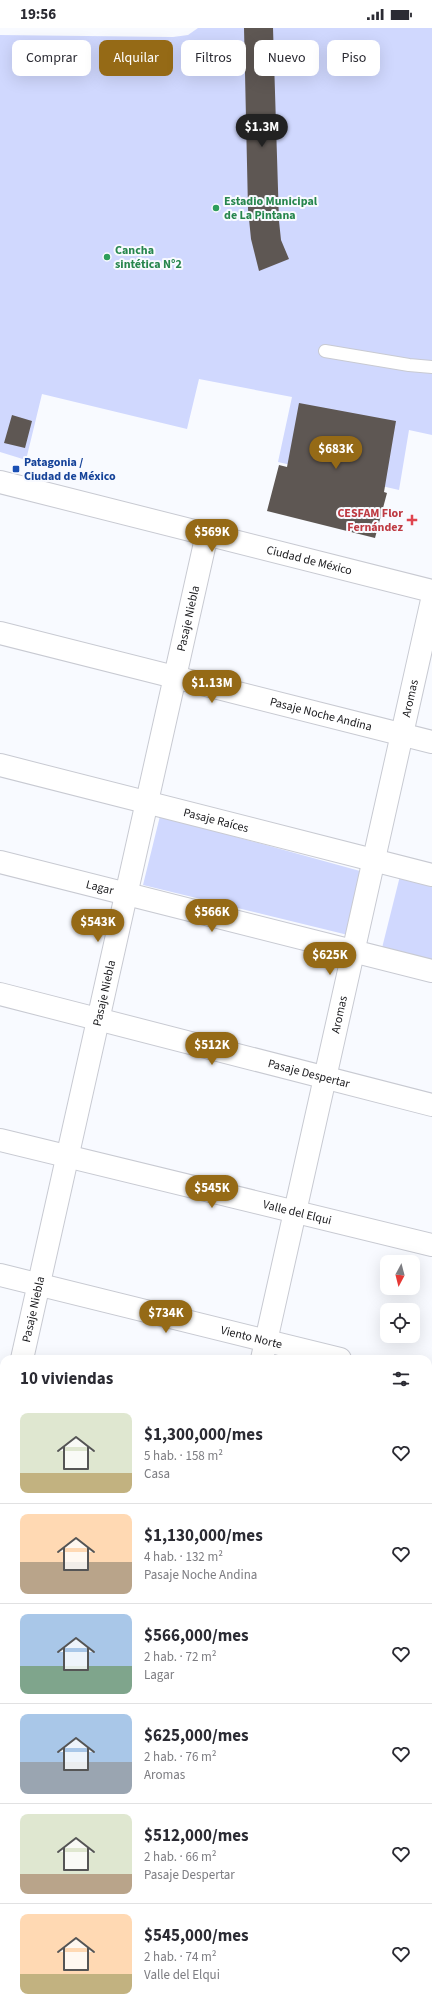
<!DOCTYPE html>
<html lang="es">
<head>
<meta charset="utf-8">
<style>
  :root { --surface:#fff; --page:#f7f7f7; --text:#2b2b33; --muted:#7c7c81; --line:#e1e1e2; --accent:#956a16 }
  body { margin:0; font-family:"Source Sans 3",sans-serif; background:var(--page); color:var(--text); height:100vh; display:flex; flex-direction:column; font-size:15px; white-space:nowrap }
  * { box-sizing:border-box; margin:0 }
  p { font-size:13px; color:var(--muted) }
  .icon { flex:none; width:22px; height:22px; fill:none; stroke:currentColor; stroke-width:2; stroke-linecap:round; stroke-linejoin:round }
  .map { position:relative; flex:1; overflow:hidden }
  .sheet { position:absolute; left:0px; top:1327px; width:432px; height:656px; display:flex; flex-direction:column; background:var(--surface); border-radius:12px 12px 0 0; box-shadow:0 4px 16px #0002 }
  .sheet>* { flex:none }
  .hud { position:absolute; left:12px; top:12px; width:408px; height:36px; display:flex; gap:8px }
  .needle { width:26px; rotate:187deg }
  .controls { position:absolute; left:380px; top:1227px; display:grid; gap:8px }
  .controls a { display:grid; place-items:center; width:40px; height:40px; border-radius:8px; background:var(--surface); box-shadow:0 4px 16px #0002; font-size:20px }
  .price { position:absolute; translate:-50% -34px; padding:0 9px; border-radius:14px; background:var(--accent); color:#fff; font-size:13px; line-height:26px; filter:drop-shadow(0 1px 2px #0008) }
  .price::after { content:''; position:absolute; left:50%; top:24px; width:12px; height:9px; margin-left:-6px; background:inherit; clip-path:polygon(0 0,100% 0,50% 100%) }
  .price.selected { background:#222; color:#fff }
  ul { padding:0; list-style:none }
  li { display:flex; align-items:center; gap:12px; height:100px; padding:0 20px }
  li+li { border-top:1px solid var(--line) }
  li span { display:grid; place-items:center; flex:none; width:112px; height:80px; border-radius:8px; color:#555 }
  li>.icon { margin-inline-start:auto }
  span .icon { width:48px; height:48px; fill:#fffc; stroke-width:1 }
  li b { font-size:17px }
  h2 { display:flex; justify-content:space-between; align-items:center; height:48px; padding:0 20px; font-size:17px }
  .pill { padding:0 14px; border-radius:8px; background:var(--surface); box-shadow:0 4px 16px #0002; font-size:14px; line-height:36px }
  .pill.selected { background:var(--accent); color:#fff }
  .status { display:flex; justify-content:space-between; align-items:center; height:28px; padding:0 20px; background:var(--surface); direction:ltr }
  .status svg { height:11px; fill:currentColor }
  .map>svg:first-child { display:block }
  .green { fill:#d0d8fe }
  .building { fill:#5e5753 }
  .lines { fill:none; stroke-linecap:round; stroke-linejoin:round }
  .service-casing { stroke:#c8cad2; stroke-width:14 }
  .minor-casing { stroke:#c8cad2; stroke-width:24 }
  .tertiary-casing { stroke:#c8cad2; stroke-width:24 }
  .service { stroke:#fff; stroke-width:12 }
  .minor { stroke:#fff; stroke-width:22 }
  .tertiary { stroke:#fff; stroke-width:22 }
  .leisure-dot { fill:#2e9e5b; stroke:#f8faff; stroke-width:1.5 }
  .transit-dot { fill:#1a4fb4; stroke:#f8faff; stroke-width:1.5 }
  .health-dot { fill:#e0444e; stroke:#f8faff; stroke-width:1.5 }
  .labels { text-anchor:middle; dominant-baseline:central; stroke-width:4; stroke-linejoin:round; paint-order:stroke }
  .leisure-label { font-size:12px; font-weight:bold; fill:#27864d; stroke:#f8faff; text-anchor:start }
  .transit-label { font-size:12px; font-weight:bold; fill:#164399; stroke:#f8faff; text-anchor:start }
  .health-label { font-size:12px; font-weight:bold; fill:#be3a42; stroke:#f8faff; text-anchor:end }
  .street-label { font-size:12px; fill:#18181b; stroke:#f8faff }
</style>
</head>
<body>
<div class="status"><b>19:56</b><svg viewBox="0 0 49 12"><path d="M0 12V9h3v3zM5 12V6h3v6zM10 12V3h3v9zM15 12V0h3v12zM26 1h20v11H26zM47 4h2v5h-2z"/></svg></div>
<div class="map">
<svg width="432" height="1983" viewBox="0 0 432 1983">
  <rect width="100%" height="100%" fill="#f8faff"/>
  <path class="green" d="M198 0H432V407L409 402 399 462 278 434 292 369 199 351 187 401 42 366 26 432 0 424V7L173 9 188 7Z
    M160 788 360 843 348 907 143 857Z
    M400 848 432 856V932L382 920Z"/>
  <path class="building" d="M244 0H273L279 193 281 212 289 231 259 243 251 211 248 181Z
    M299 375 396 393 384 464 387 465 375 510 267 483 279 437 287 439Z
    M12 387 32 393 25 420 4 415Z"/>
  <g class="lines">
    <defs>
      <path id="service" d="M325 323 409 337 432 339"/>
      <g id="minor">
        <path id="s1" d="M0 605 432 714"/>
        <path id="s2" d="M0 737 432 847"/>
        <path id="s3" d="M0 834 432 943"/>
        <path id="s4" d="M0 966 432 1077"/>
        <path id="s5" d="M0 1112 432 1217"/>
        <path id="s6" d="M0 1247 340 1331"/>
        <path id="s7" d="M22 1331 207 506"/>
        <path id="s8" d="M262 1331 432 572"/>
        <path d="M428 1353 432 1354"/>
        <path d="M0 1442 4 1425"/>
        <path d="M428 1681 432 1663"/>
        <path d="M0 1911 4 1912"/>
        <path d="M0 1945 4 1928"/>
        <path d="M284 1979 300 1983"/>
        <path d="M110 1983 111 1979"/>
        <path d="M236 1983 237 1979"/>
        <path d="M361 1983 362 1979"/>
      </g>
      <g id="tertiary">
        <path id="s9" d="M0 454 432 563"/>
        <path d="M0 1424 4 1425"/>
        <path d="M428 1522 432 1523"/>
      </g>
    </defs>
    <use href="#service" class="service-casing"/>
    <use href="#minor" class="minor-casing"/>
    <use href="#tertiary" class="tertiary-casing"/>
    <use href="#service" class="service"/>
    <use href="#minor" class="minor"/>
    <use href="#tertiary" class="tertiary"/>
  </g>
  <g class="leisure-dot">
    <circle cx="216" cy="180" r="4"/>
    <circle cx="107" cy="229" r="4"/>
  </g>
  <rect class="transit-dot" x="12" y="437" width="8" height="8" rx="2"/>
  <path class="health-dot" d="M410 486h4v4h4v4h-4v4h-4v-4h-4v-4h4z"/>
  <g class="labels">
    <g class="leisure-label">
      <text x="224" y="173">Estadio Municipal<tspan x="224" dy="14">de La Pintana</tspan></text>
      <text x="115" y="222">Cancha<tspan x="115" dy="14">sintética N°2</tspan></text>
    </g>
    <g class="transit-label">
      <text x="24" y="434">Patagonia /<tspan x="24" dy="14">Ciudad de México</tspan></text>
    </g>
    <g class="health-label">
      <text x="403" y="485">CESFAM Flor<tspan x="403" dy="14">Fernández</tspan></text>
    </g>
    <g class="street-label">
      <text stroke="none"><textPath href="#s9" startOffset="319">Ciudad de México</textPath></text>
      <text stroke="none"><textPath href="#s7" startOffset="759">Pasaje Niebla</textPath></text>
      <text stroke="none"><textPath href="#s8" startOffset="677">Aromas</textPath></text>
      <text stroke="none"><textPath href="#s1" startOffset="331">Pasaje Noche Andina</textPath></text>
      <text stroke="none"><textPath href="#s2" startOffset="223">Pasaje Raíces</textPath></text>
      <text stroke="none"><textPath href="#s3" startOffset="103">Lagar</textPath></text>
      <text stroke="none"><textPath href="#s7" startOffset="375">Pasaje Niebla</textPath></text>
      <text stroke="none"><textPath href="#s8" startOffset="353">Aromas</textPath></text>
      <text stroke="none"><textPath href="#s4" startOffset="319">Pasaje Despertar</textPath></text>
      <text stroke="none"><textPath href="#s5" startOffset="306">Valle del Elqui</textPath></text>
      <text stroke="none"><textPath href="#s7" startOffset="51">Pasaje Niebla</textPath></text>
      <text stroke="none"><textPath href="#s6" startOffset="259">Viento Norte</textPath></text>
    </g>
  </g>
</svg>
<div class="controls">
<a><svg class="needle" viewBox="-14 -14 28 28"><path d="M0-13l5 13h-10z" fill="#e53935"/><path d="M0 13l5-13h-10z" fill="#7c7c81"/></svg></a>
<a><svg class="icon" aria-label="locate" viewBox="0 0 24 24"><circle cx="12" cy="12" r="6"/><path d="M12 2v4M12 18v4M2 12h4M18 12h4"/></svg></a>
</div>
<b class="price selected" style="left:262px;top:120px">$1.3M</b>
<b class="price" style="left:336px;top:442px">$683K</b>
<b class="price" style="left:212px;top:525px">$569K</b>
<b class="price" style="left:212px;top:676px">$1.13M</b>
<b class="price" style="left:212px;top:905px">$566K</b>
<b class="price" style="left:98px;top:915px">$543K</b>
<b class="price" style="left:330px;top:948px">$625K</b>
<b class="price" style="left:212px;top:1038px">$512K</b>
<b class="price" style="left:212px;top:1181px">$545K</b>
<b class="price" style="left:166px;top:1306px">$734K</b>
<div class="hud">
<a class="pill">Comprar</a>
<a class="pill selected">Alquilar</a>
<a class="pill">Filtros</a>
<a class="pill">Nuevo</a>
<a class="pill">Piso</a>
</div>
<section class="sheet">
<h2>10 viviendas<svg class="icon" aria-label="filters" viewBox="0 0 24 24"><path d="M4 7h16M4 17h16"/><circle cx="9" cy="7" r="2"/><circle cx="15" cy="17" r="2"/></svg></h2>
<ul>
<li><span style="background:linear-gradient(#dfe7d0 75%,#c2b280 0)"><svg class="icon" aria-label="home" viewBox="0 0 24 24"><path d="M3 11l9-7 9 7M6 9v11h12V9"/></svg></span><div><b>$1,300,000/mes</b><p>5 hab. · 158 m²</p><p>Casa</p></div><svg class="icon" aria-label="heart" viewBox="0 0 24 24"><path d="M12 20l-8-8c-3-5 5-10 8-4 3-6 11-1 8 4z"/></svg></li>
<li><span style="background:linear-gradient(#ffd9b3 60%,#b9a48a 0)"><svg class="icon" aria-label="home" viewBox="0 0 24 24"><path d="M3 11l9-7 9 7M6 9v11h12V9"/></svg></span><div><b>$1,130,000/mes</b><p>4 hab. · 132 m²</p><p>Pasaje Noche Andina</p></div><svg class="icon" aria-label="heart" viewBox="0 0 24 24"><path d="M12 20l-8-8c-3-5 5-10 8-4 3-6 11-1 8 4z"/></svg></li>
<li><span style="background:linear-gradient(#a9c7e8 65%,#7fa58c 0)"><svg class="icon" aria-label="home" viewBox="0 0 24 24"><path d="M3 11l9-7 9 7M6 9v11h12V9"/></svg></span><div><b>$566,000/mes</b><p>2 hab. · 72 m²</p><p>Lagar</p></div><svg class="icon" aria-label="heart" viewBox="0 0 24 24"><path d="M12 20l-8-8c-3-5 5-10 8-4 3-6 11-1 8 4z"/></svg></li>
<li><span style="background:linear-gradient(#a9c7e8 60%,#9aa5b1 0)"><svg class="icon" aria-label="home" viewBox="0 0 24 24"><path d="M3 11l9-7 9 7M6 9v11h12V9"/></svg></span><div><b>$625,000/mes</b><p>2 hab. · 76 m²</p><p>Aromas</p></div><svg class="icon" aria-label="heart" viewBox="0 0 24 24"><path d="M12 20l-8-8c-3-5 5-10 8-4 3-6 11-1 8 4z"/></svg></li>
<li><span style="background:linear-gradient(#dfe7d0 75%,#b9a48a 0)"><svg class="icon" aria-label="home" viewBox="0 0 24 24"><path d="M3 11l9-7 9 7M6 9v11h12V9"/></svg></span><div><b>$512,000/mes</b><p>2 hab. · 66 m²</p><p>Pasaje Despertar</p></div><svg class="icon" aria-label="heart" viewBox="0 0 24 24"><path d="M12 20l-8-8c-3-5 5-10 8-4 3-6 11-1 8 4z"/></svg></li>
<li><span style="background:linear-gradient(#ffd9b3 75%,#c2b280 0)"><svg class="icon" aria-label="home" viewBox="0 0 24 24"><path d="M3 11l9-7 9 7M6 9v11h12V9"/></svg></span><div><b>$545,000/mes</b><p>2 hab. · 74 m²</p><p>Valle del Elqui</p></div><svg class="icon" aria-label="heart" viewBox="0 0 24 24"><path d="M12 20l-8-8c-3-5 5-10 8-4 3-6 11-1 8 4z"/></svg></li>
</ul>
</section>
</div>
</body>
</html>
